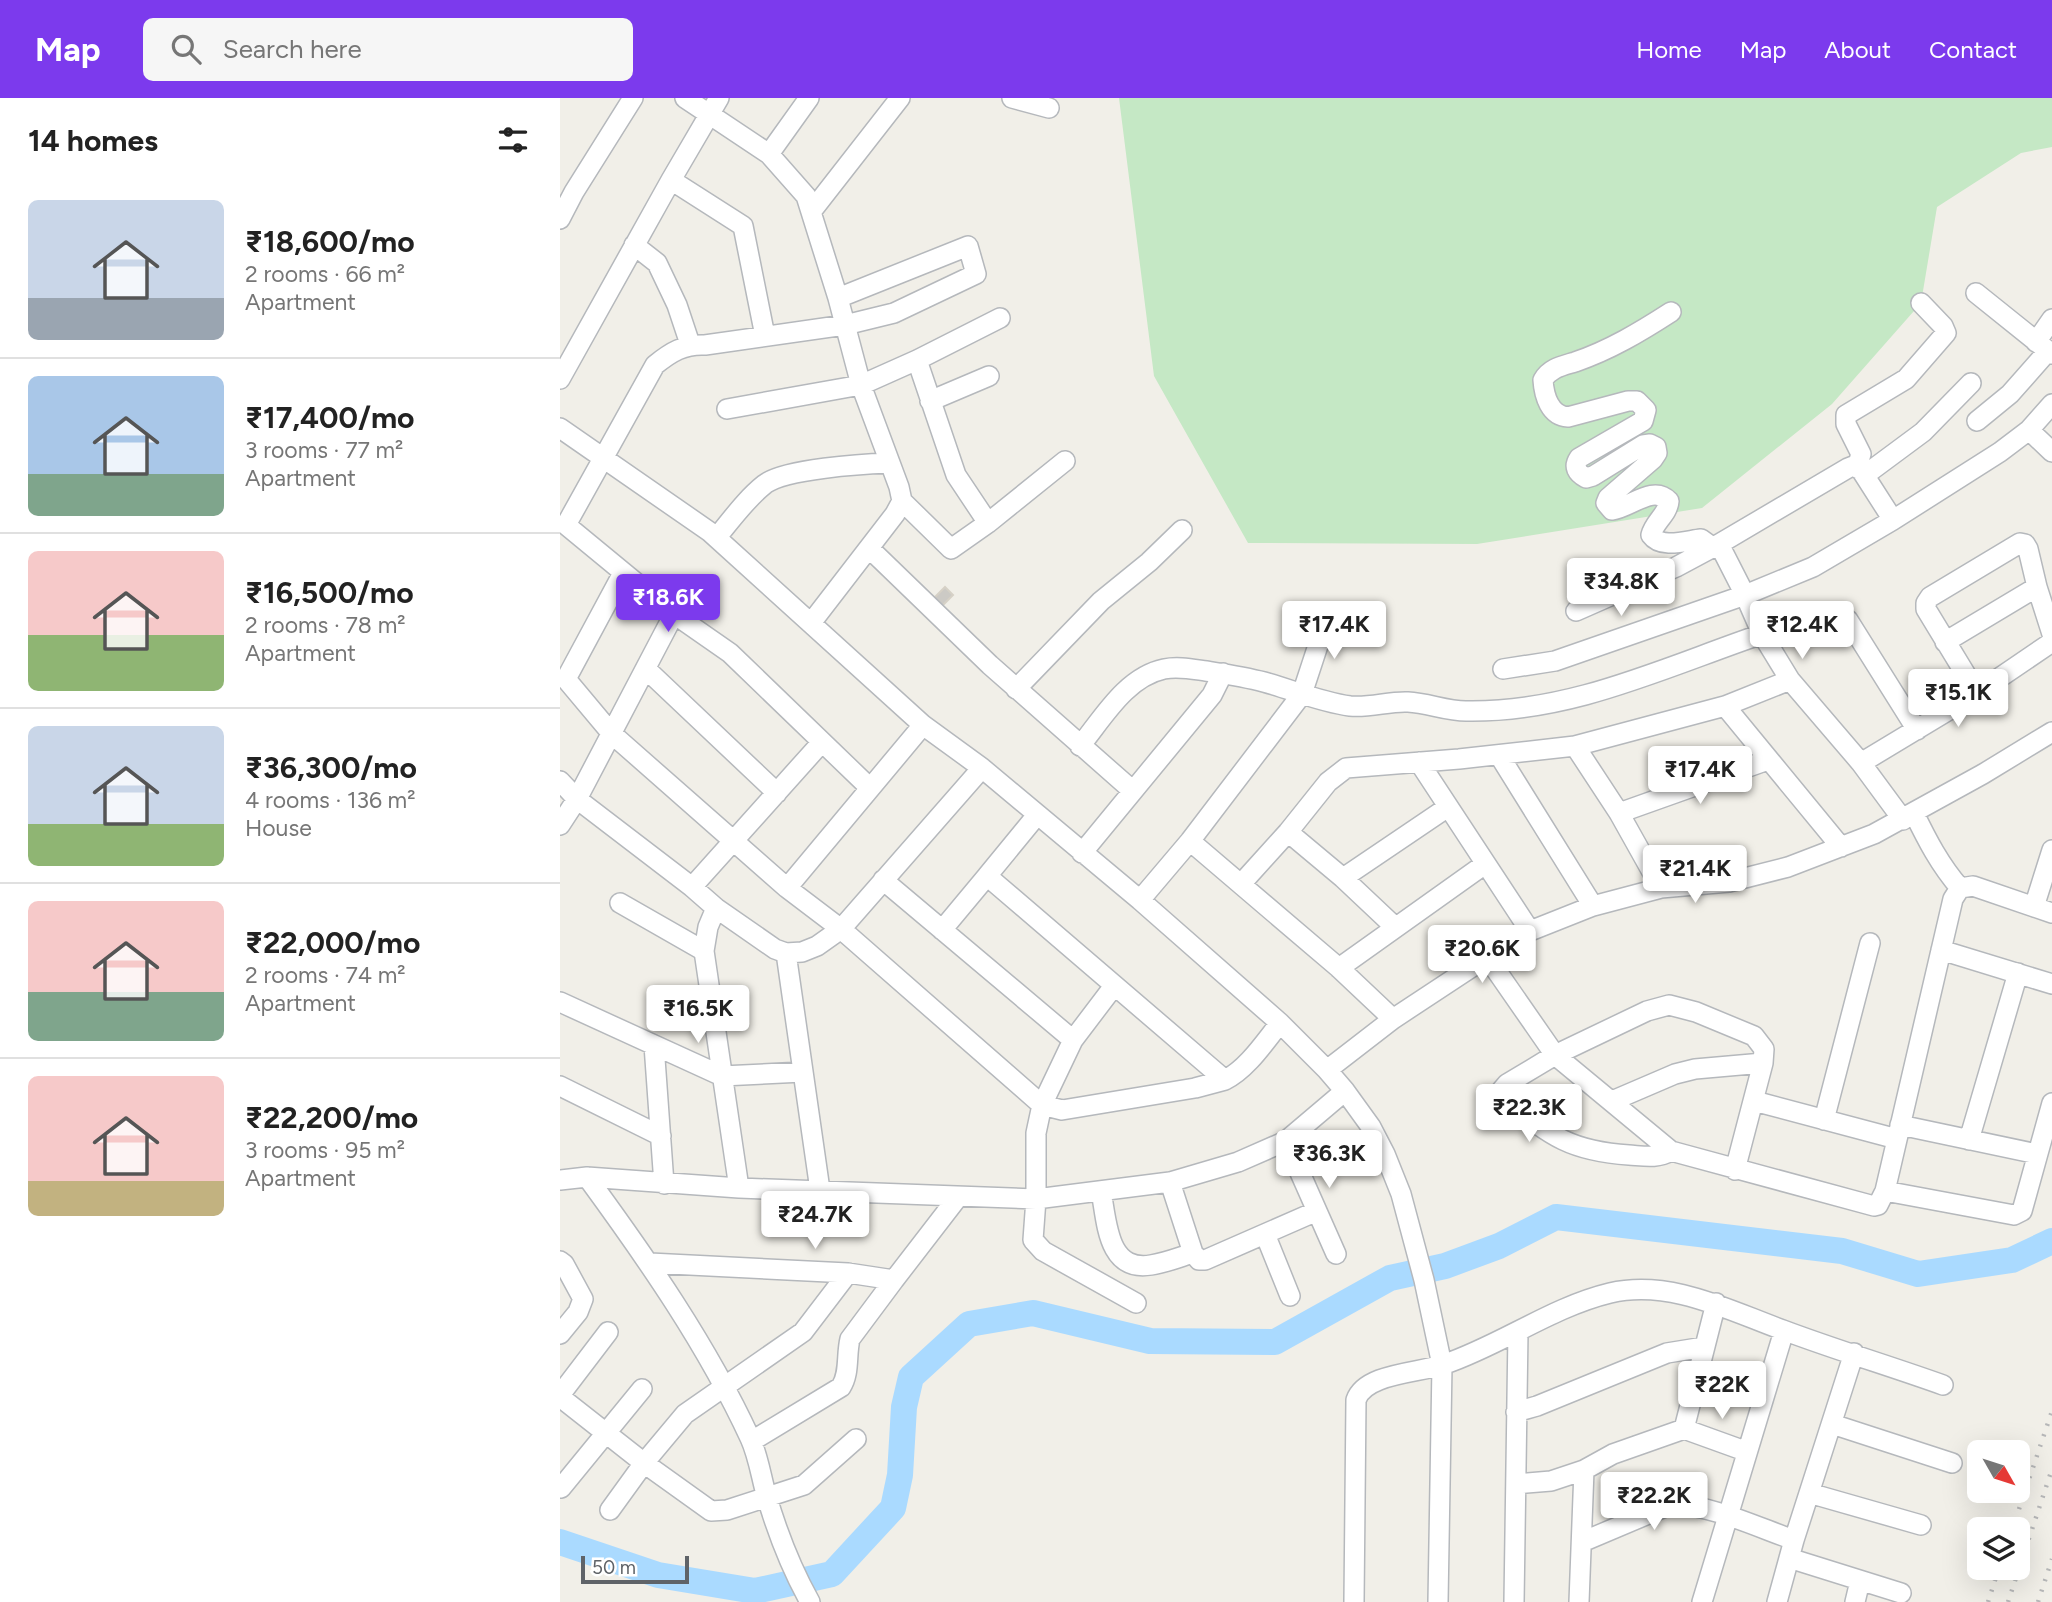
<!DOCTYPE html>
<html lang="en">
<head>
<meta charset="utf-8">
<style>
  :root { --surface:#fff; --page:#f6f6f6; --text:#222; --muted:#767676; --line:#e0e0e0; --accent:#7c3aed }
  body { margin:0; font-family:Figtree,sans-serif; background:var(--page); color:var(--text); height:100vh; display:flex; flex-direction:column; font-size:26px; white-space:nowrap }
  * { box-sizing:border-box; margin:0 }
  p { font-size:23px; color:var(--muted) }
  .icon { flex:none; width:38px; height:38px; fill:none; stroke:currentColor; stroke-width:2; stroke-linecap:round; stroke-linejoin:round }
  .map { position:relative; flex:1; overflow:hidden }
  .panel { display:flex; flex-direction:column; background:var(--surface); width:560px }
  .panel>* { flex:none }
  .needle { width:46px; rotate:129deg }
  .buttons { position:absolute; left:1407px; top:1342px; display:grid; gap:14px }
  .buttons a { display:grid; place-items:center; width:63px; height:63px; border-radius:10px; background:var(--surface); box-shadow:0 7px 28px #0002; font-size:35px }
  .scale { position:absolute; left:21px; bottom:18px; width:108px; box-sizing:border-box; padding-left:7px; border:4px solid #5f6368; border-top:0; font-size:19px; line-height:24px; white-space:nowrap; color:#5f6368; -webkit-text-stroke:5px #fff; paint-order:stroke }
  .price { position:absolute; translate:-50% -60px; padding:0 16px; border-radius:7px; background:#fff; color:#222; font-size:23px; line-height:46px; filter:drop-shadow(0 2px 4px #0008) }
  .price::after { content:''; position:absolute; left:50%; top:42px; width:21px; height:16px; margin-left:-10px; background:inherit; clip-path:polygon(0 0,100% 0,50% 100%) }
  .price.selected { background:var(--accent); color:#fff }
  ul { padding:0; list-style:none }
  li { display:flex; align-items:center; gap:21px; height:175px; padding:0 28px }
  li+li { border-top:2px solid var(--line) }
  li span { display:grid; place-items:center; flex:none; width:196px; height:140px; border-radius:10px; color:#555 }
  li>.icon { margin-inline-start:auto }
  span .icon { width:84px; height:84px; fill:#fffc; stroke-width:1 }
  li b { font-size:30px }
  h2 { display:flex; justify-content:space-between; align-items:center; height:84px; padding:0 28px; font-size:30px }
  header { display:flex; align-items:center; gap:42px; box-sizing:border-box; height:98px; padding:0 35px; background:var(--accent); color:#fff }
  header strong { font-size:33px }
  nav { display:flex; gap:38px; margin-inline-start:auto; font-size:24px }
  .search { width:490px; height:63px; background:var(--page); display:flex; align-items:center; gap:18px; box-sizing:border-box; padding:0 24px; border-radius:10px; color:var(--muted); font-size:26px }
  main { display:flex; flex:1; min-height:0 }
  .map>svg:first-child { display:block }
  .green { fill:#c5e8c5 }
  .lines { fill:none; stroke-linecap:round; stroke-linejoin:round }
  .river { stroke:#aadaff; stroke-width:26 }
  .building { fill:#cccac5; stroke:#d6d1c6; stroke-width:2 }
  .minor-casing { stroke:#b5b8bc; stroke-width:22 }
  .minor { stroke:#fff; stroke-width:19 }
  .rail { stroke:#b6b7b8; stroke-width:4.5; stroke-dasharray:2 9; stroke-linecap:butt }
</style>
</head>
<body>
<header>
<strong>Map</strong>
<div class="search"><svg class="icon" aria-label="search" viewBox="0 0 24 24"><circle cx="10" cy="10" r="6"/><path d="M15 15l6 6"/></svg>Search here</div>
<nav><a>Home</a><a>Map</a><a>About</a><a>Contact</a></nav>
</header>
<main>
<section class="panel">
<h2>14 homes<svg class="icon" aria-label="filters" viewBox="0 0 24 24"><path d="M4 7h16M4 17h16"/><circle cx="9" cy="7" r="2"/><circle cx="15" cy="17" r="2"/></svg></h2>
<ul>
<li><span style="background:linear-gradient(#c9d6e8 70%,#9aa5b1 0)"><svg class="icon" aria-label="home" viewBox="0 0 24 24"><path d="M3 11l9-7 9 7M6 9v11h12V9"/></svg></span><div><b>₹18,600/mo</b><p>2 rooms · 66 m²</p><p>Apartment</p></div></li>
<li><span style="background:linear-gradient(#a9c7e8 70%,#7fa58c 0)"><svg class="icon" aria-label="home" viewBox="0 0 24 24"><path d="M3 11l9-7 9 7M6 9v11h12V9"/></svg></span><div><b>₹17,400/mo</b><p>3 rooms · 77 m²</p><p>Apartment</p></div></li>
<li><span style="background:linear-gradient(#f6c9c9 60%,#8fb573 0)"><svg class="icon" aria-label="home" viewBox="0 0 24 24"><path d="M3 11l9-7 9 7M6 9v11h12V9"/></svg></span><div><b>₹16,500/mo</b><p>2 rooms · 78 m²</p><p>Apartment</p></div></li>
<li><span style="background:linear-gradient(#c9d6e8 70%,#8fb573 0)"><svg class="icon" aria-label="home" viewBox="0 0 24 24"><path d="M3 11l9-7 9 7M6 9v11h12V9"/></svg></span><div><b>₹36,300/mo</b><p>4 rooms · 136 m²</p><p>House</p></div></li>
<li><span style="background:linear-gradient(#f6c9c9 65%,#7fa58c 0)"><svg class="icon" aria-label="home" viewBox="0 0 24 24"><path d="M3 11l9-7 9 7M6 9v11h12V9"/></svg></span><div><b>₹22,000/mo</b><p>2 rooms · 74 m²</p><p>Apartment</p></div></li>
<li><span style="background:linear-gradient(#f6c9c9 75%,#c2b280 0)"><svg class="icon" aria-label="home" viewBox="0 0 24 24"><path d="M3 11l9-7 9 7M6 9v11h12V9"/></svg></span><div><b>₹22,200/mo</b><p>3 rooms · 95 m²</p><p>Apartment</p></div></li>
</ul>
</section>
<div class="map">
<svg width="1492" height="1504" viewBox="0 0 1492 1504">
  <rect width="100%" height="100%" fill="#f1efe8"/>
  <path class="green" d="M559 0H1492V49L1461 55 1377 109 1361 205 1272 306 1142 410 917 446 688 445 594 278Z"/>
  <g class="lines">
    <path class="river" d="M0 1444 98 1477 195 1493 272 1476 333 1410 340 1377 344 1309 351 1279 409 1226 473 1215 590 1243 715 1244 830 1180 885 1168 939 1148 996 1119 1282 1153 1358 1176 1452 1162 1492 1143"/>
  </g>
  <path class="building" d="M385 489 393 497 379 511 371 503Z"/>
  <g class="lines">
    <defs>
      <path id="minor" d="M125 0 209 56 246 98 278 200 301 287 339 389 342 403 335 416 251 525
        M452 0 489 10
        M209 56 249 0
        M111 82 183 128 205 238
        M251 114 340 0
        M0 121 14 94 73 0
        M74 147 97 165 117 207 130 246
        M1416 195 1492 256
        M278 200 408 148 416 176 334 215 285 227 145 247C124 246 111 254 95 267L6 427 114 516 170 555 310 690
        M1111 214C1080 234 1050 252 1015 264 1002 268 990 270 983 282 984 298 990 318 1008 319L1068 303H1077L1086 312 1083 323 1019 360C1013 369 1017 375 1026 380L1033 378 1083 347 1090 346 1096 349 1097 355 1093 361 1048 400 1046 405 1052 412C1070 410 1093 386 1109 403 1108 416 1094 424 1091 437 1101 451 1125 443 1141 441L1152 449
        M1476 244 1492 221
        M357 262 396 377 428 425
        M0 281 111 82 159 0
        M370 303 429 278
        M167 311 301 287 357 262 440 220
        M1417 323 1450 296 1488 253
        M0 330 150 434 363 627 422 670 580 802 720 925 767 972 785 993 811 1029 825 1056 841 1096 864 1182 882 1267 878 1504
        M1469 332 1492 354
        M1297 369 1301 356 1286 326V317L1346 281 1386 235 1383 228 1361 205
        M1305 377 1363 334 1411 285
        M342 403 391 451 428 425 505 363
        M157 439C172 421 186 401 205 386 225 371 302 366 329 365
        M310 451 430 567 573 693
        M63 475 6 581 52 636 227 790 363 627
        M1016 513 1116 469 1159 446
        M1288 522 1357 632
        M1385 544 1477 489
        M86 571 217 695
        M943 571 995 563 1185 497 1159 446 1288 370 1293 368 1301 372 1333 422
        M456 591 541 503 589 464 622 432
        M1417 595 1366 511V505L1370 499 1460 445 1465 446 1468 451 1477 489 1492 536
        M1165 608 1281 749
        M520 648C543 620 566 579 604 571 618 568 632 571 646 573 665 576 685 579 704 584 733 592 760 604 790 608 810 610 829 603 848 604 868 605 886 613 906 613 1011 615 1105 569 1202 536
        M1015 648 1059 715 1101 790
        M939 657 1033 808
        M859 664 970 833
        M1301 665 1230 582 1202 536 1185 497 1253 469 1333 422 1440 354 1469 332 1492 306
        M0 683 17 701 132 789 156 810 215 851 226 855 242 854 257 848 281 831 422 670
        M1059 715 1208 662
        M477 717 427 778 665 982C687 971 704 945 720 925
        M1343 722 1301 665 1417 595 1492 544
        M0 727 17 701 114 516
        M728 734 783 780 888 709
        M630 743 779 870 833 921
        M522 755 652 597 663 575
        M783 780 835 829
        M681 786 728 734 768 684 786 670 899 661 1015 648 1165 608 1230 582
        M132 789 262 644
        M227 790 281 831 482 1007 513 942 323 782
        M1400 790 1413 788 1492 815
        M580 802 630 743 742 596 768 517
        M60 805 144 853
        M1474 809 1492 752
        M156 810 148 829 144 853 179 1090
        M382 832 427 778
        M1381 852 1492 886
        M226 855 260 1092
        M927 859 995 957 1111 1053 1314 1108 1318 1107 1325 1093 1393 801 1400 790C1380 767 1367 742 1354 715
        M779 870 925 766
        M0 904 162 978 243 974
        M513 942 554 888
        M94 947 104 1086
        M767 972 833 921 927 859 970 833 1033 808 1101 790 1169 784 1228 769 1314 736 1423 676 1492 634
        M0 988 101 1038
        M1052 1003 1115 976 1135 971 1203 965 1175 1072
        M1194 1003 1337 1041
        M1264 1022 1310 845
        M1340 1027 1477 1056
        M1409 1042 1458 875
        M726 1043 776 1156
        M1111 1053C1097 1061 1084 1058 1069 1057 1007 1053 989 1036 942 999L941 993 947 986 995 957 1087 913 1109 907 1136 914 1194 938 1204 951 1203 965
        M27 1079C87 1161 147 1247 190 1340 198 1357 201 1378 206 1396 217 1434 231 1470 250 1504
        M0 1082 27 1079 179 1090 476 1101 610 1084 678 1064 726 1043 785 993
        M610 1084 633 1155 639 1162H645L757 1113
        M541 1093C547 1124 547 1174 591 1167 605 1165 620 1159 633 1155
        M1325 1093 1454 1117 1462 1113 1492 1005
        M705 1136 730 1198
        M0 1163 4 1166 23 1201 18 1214 0 1236
        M90 1165 288 1175 334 1182 398 1099
        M576 1205 483 1153 473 1142 476 1101V1035L482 1007 502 1012 635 990 665 982
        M0 1297 48 1234
        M0 1299 84 1365 151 1413 167 1412 244 1387 296 1341
        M956 1314 977 1308 1107 1255 1144 1249
        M1272 1326 1392 1365
        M1124 1331 1185 1353
        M192 1343 281 1289C290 1275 286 1257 290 1241L334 1182
        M1024 1372 1053 1356 1124 1331 1156 1205
        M956 1386 991 1383 1024 1372 1019 1504
        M1 1390 82 1291
        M1249 1395 1361 1427
        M50 1412 84 1365 125 1316 243 1234 288 1175
        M1234 1442 1294 1255
        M1022 1444 1112 1406C1151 1407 1197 1429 1234 1442L1217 1504
        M1229 1460 1341 1495
        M794 1504 796 1302C805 1275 860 1275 885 1266 941 1247 992 1209 1050 1195 1110 1181 1168 1212 1223 1232 1276 1252 1330 1268 1383 1287
        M954 1504 958 1234
        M1142 1504 1224 1233
        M1295 1504 1300 1483"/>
    </defs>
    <use href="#minor" class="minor-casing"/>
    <use href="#minor" class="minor"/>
    <path class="rail" d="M1452 1432 1492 1313
      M1428 1504 1439 1470
      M1448 1504 1492 1371
      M1478 1504 1492 1461"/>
  </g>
</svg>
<div class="buttons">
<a><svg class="needle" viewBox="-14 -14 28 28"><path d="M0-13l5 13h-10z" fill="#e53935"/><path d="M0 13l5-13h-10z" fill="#767676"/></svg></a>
<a><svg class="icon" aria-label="layers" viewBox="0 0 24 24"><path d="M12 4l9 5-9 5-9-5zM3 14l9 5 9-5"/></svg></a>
</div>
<div class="scale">50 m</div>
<b class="price" style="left:1061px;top:520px">₹34.8K</b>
<b class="price selected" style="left:108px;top:536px">₹18.6K</b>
<b class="price" style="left:774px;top:563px">₹17.4K</b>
<b class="price" style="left:1242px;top:563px">₹12.4K</b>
<b class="price" style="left:1398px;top:631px">₹15.1K</b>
<b class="price" style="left:1140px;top:708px">₹17.4K</b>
<b class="price" style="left:1135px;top:807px">₹21.4K</b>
<b class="price" style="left:922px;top:887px">₹20.6K</b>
<b class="price" style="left:138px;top:947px">₹16.5K</b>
<b class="price" style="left:969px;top:1046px">₹22.3K</b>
<b class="price" style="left:769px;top:1092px">₹36.3K</b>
<b class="price" style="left:255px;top:1153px">₹24.7K</b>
<b class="price" style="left:1162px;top:1323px">₹22K</b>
<b class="price" style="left:1094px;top:1434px">₹22.2K</b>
</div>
</main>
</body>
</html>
